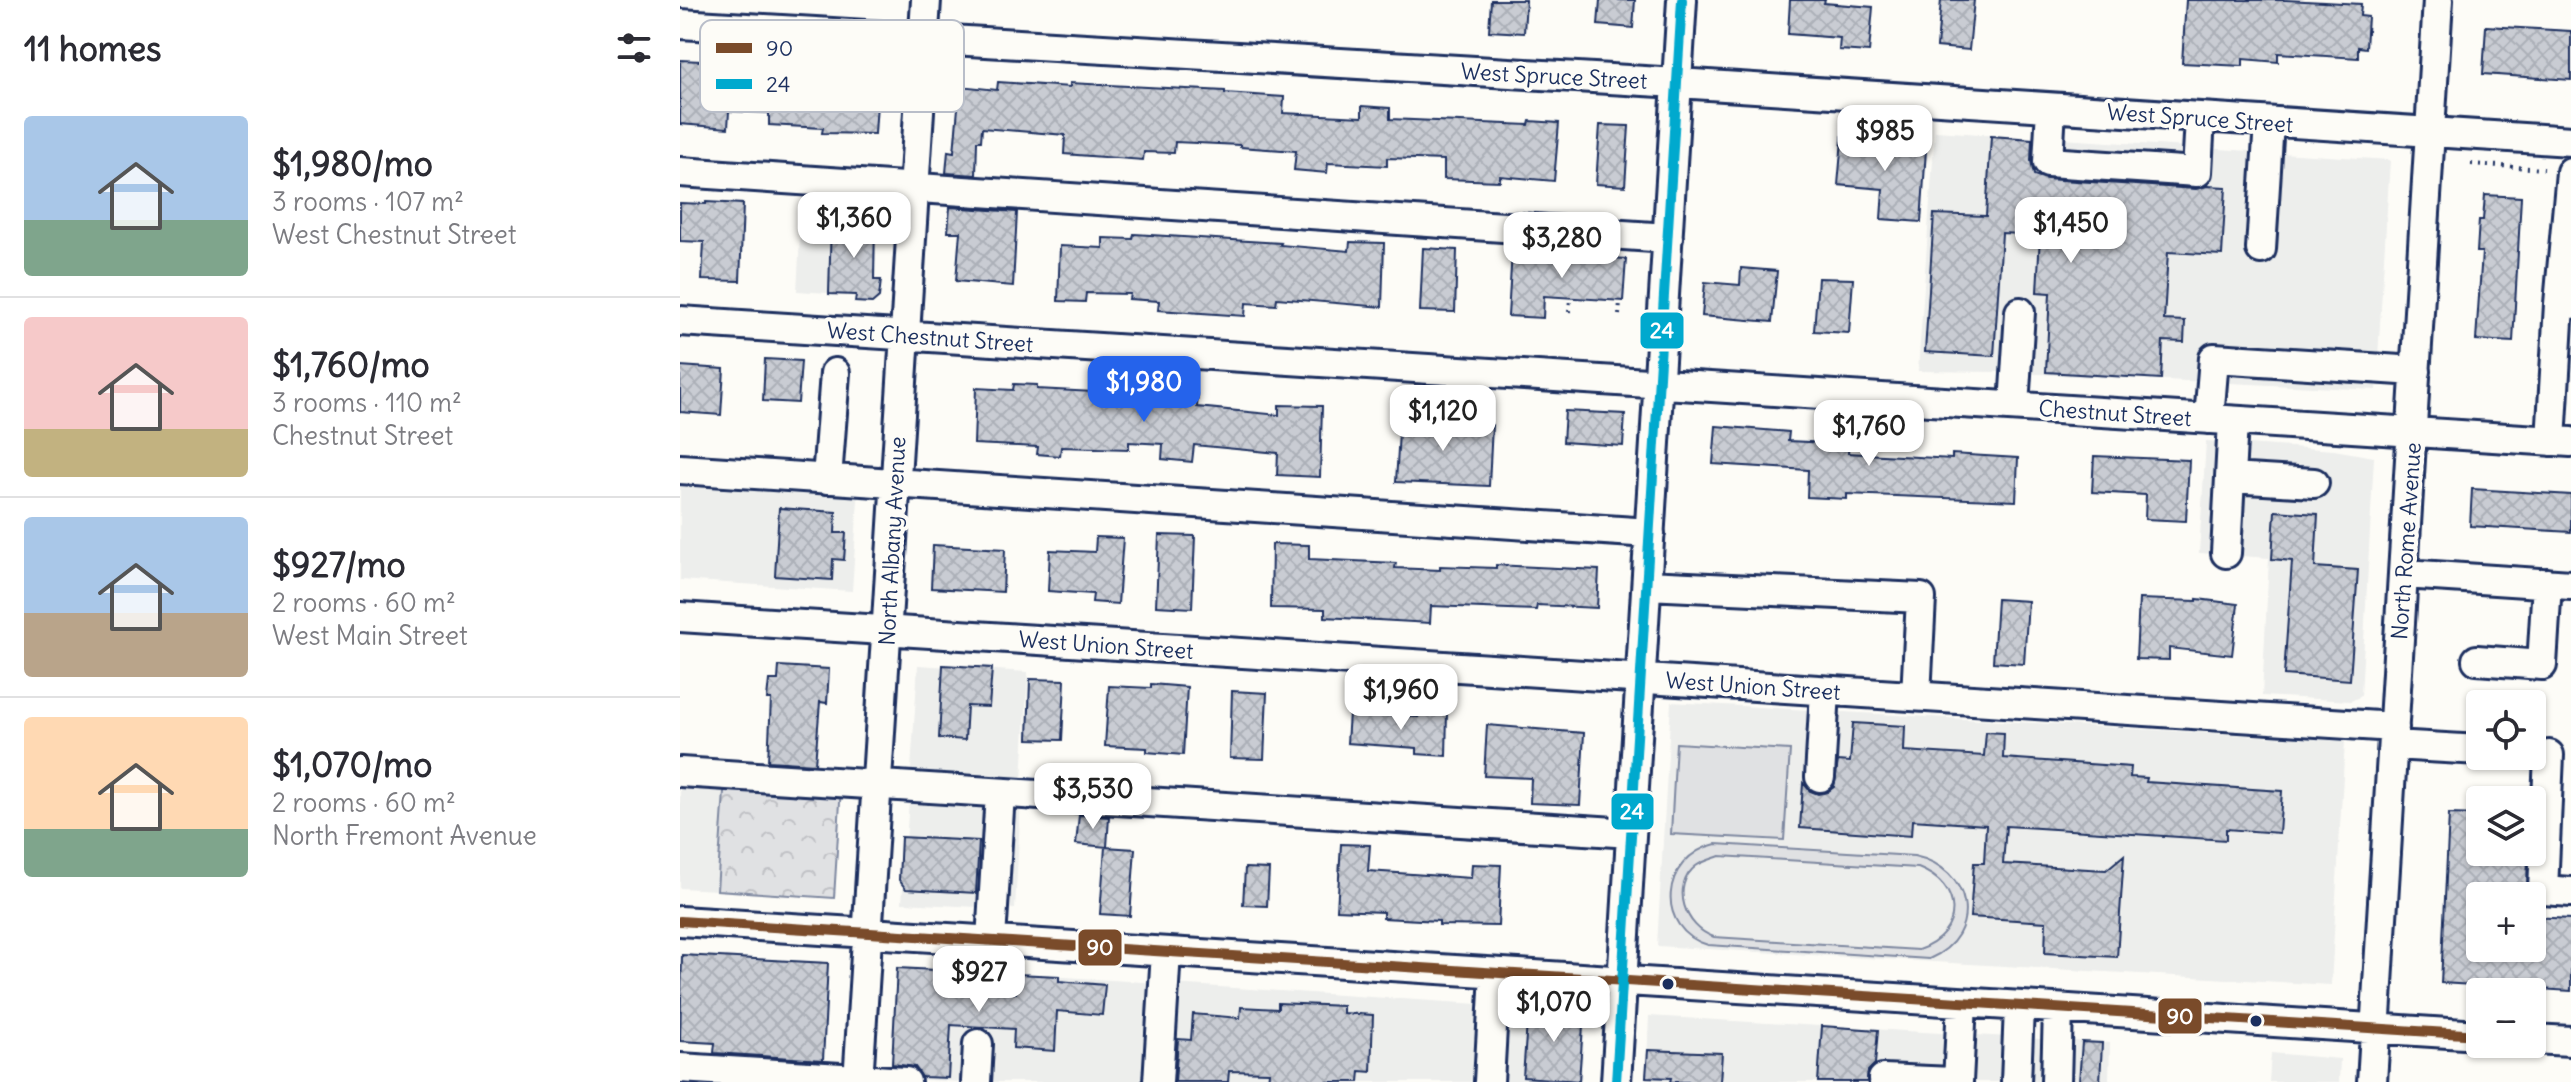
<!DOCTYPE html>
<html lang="en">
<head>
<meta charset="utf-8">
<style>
  :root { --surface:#fff; --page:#f7f7f7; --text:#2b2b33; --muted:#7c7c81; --line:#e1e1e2; --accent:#2563eb }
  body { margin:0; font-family:Delius,sans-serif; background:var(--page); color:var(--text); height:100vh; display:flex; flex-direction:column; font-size:30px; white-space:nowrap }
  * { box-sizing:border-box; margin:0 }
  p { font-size:26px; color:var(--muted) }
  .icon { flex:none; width:44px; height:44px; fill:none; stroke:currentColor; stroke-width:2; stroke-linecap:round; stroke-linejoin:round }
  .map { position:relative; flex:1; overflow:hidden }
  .side { display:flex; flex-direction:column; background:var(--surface); width:680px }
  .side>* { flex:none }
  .fabs { position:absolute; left:1786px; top:690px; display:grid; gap:16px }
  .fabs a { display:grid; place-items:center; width:80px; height:80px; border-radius:8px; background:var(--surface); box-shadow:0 2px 6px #0004; font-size:40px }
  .price { position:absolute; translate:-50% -68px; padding:0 18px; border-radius:16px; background:#fff; color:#222; font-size:26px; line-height:52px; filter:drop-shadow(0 2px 4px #0008) }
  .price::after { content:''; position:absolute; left:50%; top:48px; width:24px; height:18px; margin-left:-12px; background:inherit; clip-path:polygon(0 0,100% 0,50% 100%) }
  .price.current { background:var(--accent); color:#fff }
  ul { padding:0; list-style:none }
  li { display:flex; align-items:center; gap:24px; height:200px; padding:0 24px }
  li+li { border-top:2px solid var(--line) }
  li span { display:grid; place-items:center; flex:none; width:224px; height:160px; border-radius:8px; color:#555 }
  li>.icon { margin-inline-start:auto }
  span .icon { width:96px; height:96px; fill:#fffc; stroke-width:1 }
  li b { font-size:34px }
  h2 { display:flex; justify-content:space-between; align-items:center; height:96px; padding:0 24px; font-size:34px }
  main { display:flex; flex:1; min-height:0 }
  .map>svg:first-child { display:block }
  .built { fill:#edeeec }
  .park { fill:url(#park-crowns); stroke:#7e88a0; stroke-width:2 }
  .garden { fill:#e0e1e3; stroke:#7e88a0; stroke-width:2; fill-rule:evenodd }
  .building { fill:url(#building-cross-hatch); stroke:#1b2f5e; stroke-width:2 }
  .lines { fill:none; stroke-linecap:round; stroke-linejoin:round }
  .minor-casing { stroke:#1b2f5e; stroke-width:34 }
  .path { stroke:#1b2f5e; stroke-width:4; stroke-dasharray:2 6; stroke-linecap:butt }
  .minor { stroke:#fdfcf7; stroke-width:28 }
  .bus-1-casing { stroke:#fdfcf7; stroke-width:16 }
  .bus-2-casing { stroke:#fdfcf7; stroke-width:16 }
  .bus-1 { stroke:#7a4b2a; stroke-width:10 }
  .bus-2 { stroke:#00a9ce; stroke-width:10 }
  .bus-dot { fill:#1b2f5e; stroke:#fdfcf7; stroke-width:3 }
  .labels { text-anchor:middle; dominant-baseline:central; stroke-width:8; stroke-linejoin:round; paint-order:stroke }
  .street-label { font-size:22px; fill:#1b2f5e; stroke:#fdfcf7 }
  .key { fill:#fdfcf7; stroke:#b9bec9; stroke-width:2 }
  .key-label { font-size:22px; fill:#1b2f5e }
  .line-badge { stroke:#fdfcf7; stroke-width:3 }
  .badge-label { font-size:22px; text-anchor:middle; font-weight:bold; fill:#fff }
</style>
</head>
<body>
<main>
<section class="side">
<h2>11 homes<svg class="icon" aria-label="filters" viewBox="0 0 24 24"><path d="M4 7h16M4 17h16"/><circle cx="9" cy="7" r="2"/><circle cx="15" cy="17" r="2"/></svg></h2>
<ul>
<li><span style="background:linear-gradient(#a9c7e8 65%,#7fa58c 0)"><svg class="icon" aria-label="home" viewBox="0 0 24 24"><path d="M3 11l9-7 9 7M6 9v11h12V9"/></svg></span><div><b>$1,980/mo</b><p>3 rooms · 107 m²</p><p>West Chestnut Street</p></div></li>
<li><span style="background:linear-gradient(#f6c9c9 70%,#c2b280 0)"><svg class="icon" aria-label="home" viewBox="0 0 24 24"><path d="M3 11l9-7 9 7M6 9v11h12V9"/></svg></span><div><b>$1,760/mo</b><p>3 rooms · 110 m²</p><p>Chestnut Street</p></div></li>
<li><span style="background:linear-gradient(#a9c7e8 60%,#b9a48a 0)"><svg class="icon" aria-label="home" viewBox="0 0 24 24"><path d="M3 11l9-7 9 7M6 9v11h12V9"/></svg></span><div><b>$927/mo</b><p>2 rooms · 60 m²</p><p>West Main Street</p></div></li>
<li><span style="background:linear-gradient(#ffd9b3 70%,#7fa58c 0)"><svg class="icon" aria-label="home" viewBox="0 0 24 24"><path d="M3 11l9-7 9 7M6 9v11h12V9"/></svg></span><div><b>$1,070/mo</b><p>2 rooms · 60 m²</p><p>North Fremont Avenue</p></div></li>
</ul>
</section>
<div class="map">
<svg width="1891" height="1082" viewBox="0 0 1891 1082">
  <defs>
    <pattern id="park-crowns" width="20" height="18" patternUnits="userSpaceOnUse" patternTransform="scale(2)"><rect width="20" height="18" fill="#e0e1e3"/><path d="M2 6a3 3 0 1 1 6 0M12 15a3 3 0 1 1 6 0" fill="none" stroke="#c0c1c5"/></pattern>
    <pattern id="building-cross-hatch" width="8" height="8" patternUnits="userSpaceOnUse" patternTransform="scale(2)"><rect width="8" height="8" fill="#c9ccd3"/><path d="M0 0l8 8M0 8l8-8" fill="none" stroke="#acb0b8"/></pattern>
  </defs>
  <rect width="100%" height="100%" fill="#fdfcf7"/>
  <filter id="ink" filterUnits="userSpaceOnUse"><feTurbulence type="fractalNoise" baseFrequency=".0125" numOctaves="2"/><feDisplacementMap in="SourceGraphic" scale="16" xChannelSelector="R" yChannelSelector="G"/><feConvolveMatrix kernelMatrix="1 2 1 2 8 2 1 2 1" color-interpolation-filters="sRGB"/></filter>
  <g filter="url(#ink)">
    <path class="built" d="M1255 131 1710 160 1696 390 1319 372 1238 371Z
      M123 184 200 190 193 296 117 291Z
      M1526 441 1654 450 1694 457 1681 696 1671 701 1582 696 1589 558 1519 553Z
      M0 473 179 484 172 591 0 580Z
      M238 665 348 672 335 909 222 903Z
      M991 702 1665 741 1651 985 977 946Z
      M0 775 45 778 37 890 0 888Z
      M216 966 906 1011 901 1082H281L210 1078Z
      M969 1016 1430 1043 1429 1082H966Z
      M1591 1053 1660 1059 1659 1082H1589Z"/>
    <path class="park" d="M45 778 161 786 154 898 37 890Z"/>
    <path class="garden" d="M996 743 1110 750 1104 840 991 834Z
      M1036 844 1234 856C1292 868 1305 935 1249 959L1028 945C975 930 979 857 1036 844ZM1040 856 1238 868C1283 885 1285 934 1238 950L1034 937C1005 928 990 886 1016 866 1023 861 1032 859 1040 856Z"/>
    <path class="building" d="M811 0H846L844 33 809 31Z
      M920 0H955L953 28 918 25Z
      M1110 0H1145L1144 3 1193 7 1189 52 1159 50 1160 38 1108 34Z
      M1261 0H1294L1289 50 1257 47Z
      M1506 0H1606L1681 4 1680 16 1688 17 1686 48 1678 47V58L1598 53V62L1563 59V66L1502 63Z
      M1806 26 1891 31V80L1803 74Z
      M22 58 52 60 51 80 92 82 93 66 126 68V64L191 68 189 103H197L195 134 142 133 143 128 89 125V113L49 111 48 128 0 124V60L22 61Z
      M318 82 390 87V83L545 91V93L604 97 603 113 682 117V106L710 108V119L849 125 850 121 879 123 874 181 820 176V181L764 179V160L707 158V166L648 163 647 173 614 170 616 151 560 147V145L495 142 494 153 464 152 463 160 384 154 385 135 302 128 301 141H297L296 175 266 173 268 151 274 152 280 86 317 90Z
      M920 125 949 126 945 186 916 184Z
      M1163 128 1196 131 1194 145 1246 150 1241 222 1201 219 1203 189 1158 185Z
      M1311 136 1352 139 1351 161 1354 175 1366 179 1516 189 1527 186 1546 187 1542 255 1488 252 1484 320 1505 321 1504 342 1483 341 1481 379 1366 372 1370 293 1357 292 1360 235 1322 233 1314 356 1245 352 1254 214 1306 216Z
      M1805 195 1841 197 1833 342 1796 340 1802 252H1797L1799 220H1803Z
      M26 202 63 204 60 281 22 280 24 242 0 241V203L26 204Z
      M270 207 337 212 333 286 276 281 280 232H268Z
      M165 218 195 220 194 280H201L199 297 192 303 175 302 176 295 149 294 151 220H165Z
      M454 234 601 243 600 245 669 251 670 242 704 243 702 307 597 298 596 305 566 303 565 316 478 310 479 301 449 299 450 294 406 293 405 302 378 301 380 246 423 248V238L453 239Z
      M743 248 777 250 775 312 740 311Z
      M832 251 946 259 943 301 864 296 863 318 828 316Z
      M1061 268 1097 271 1092 322 1022 316 1025 282 1060 285Z
      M1138 278 1173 279 1169 333 1134 331Z
      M85 359 121 361 118 403 83 401Z
      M0 366 44 369 41 415 0 412Z
      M334 384 357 385V389L414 392 415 385 480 389 518 394 517 407 599 415V405L642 406 640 477 597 475 598 453 514 445 512 462 482 459 483 444 449 442V449L381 447 380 456 357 454 358 447 294 444 296 388 333 390Z
      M885 411 945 414 943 446 883 442Z
      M720 415 750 418 749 422 812 425 809 486 716 482Z
      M1036 426 1109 432 1108 441 1169 444 1168 453 1272 459V454L1338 458 1336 501 1167 494V499L1127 497 1128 470 1033 464Z
      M1414 456 1509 460 1506 521 1465 519 1466 495 1412 492Z
      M1792 489 1891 495V532L1790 526Z
      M99 508 156 512 155 533H166L164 560 153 559 152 580 95 576Z
      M1595 511 1638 514 1635 567 1678 570 1670 680 1604 675 1612 561 1592 559Z
      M479 535 515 536 512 608 476 606Z
      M416 537 443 538 438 604 412 602 413 594 368 591 370 550 415 552Z
      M592 544 629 545V559L716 563 715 568 760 570V566L816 568V565L919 570 917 608 857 605 856 610 751 606 750 623 645 617V609L591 608Z
      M253 545 325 549 323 592 251 588Z
      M1317 599 1348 601 1344 664 1313 662Z
      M1459 599 1517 601V599L1558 604 1552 655 1489 648V660L1456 659Z
      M263 665 312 668 309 707 287 706 285 740 259 738Z
      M99 666 149 669 147 703 140 702 135 764 88 761 91 699H87L89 680H98Z
      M350 679 385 680 382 740 348 739Z
      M471 684 507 687 503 755 467 752V748L425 746 429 686 471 688Z
      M552 691 587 693 584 759 550 758Z
      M738 712 767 713 766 756 737 754V748L667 743 669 713 738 717Z
      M1173 723 1225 726 1224 751 1304 756 1306 732 1324 733 1323 758 1451 767 1450 777 1467 778 1466 782 1602 791 1599 833 1546 829V840L1326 826 1323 864 1426 870 1444 855 1437 957 1365 953 1366 922 1290 917 1294 863H1304L1306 825 1232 820 1231 836 1120 828 1123 783 1130 791 1138 794 1147 792 1154 787 1158 761 1170 762Z
      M807 725 904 733 900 805 850 803 851 778 804 776Z
      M1769 814 1800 815V852H1848L1847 896H1800V948H1852V917L1891 919V991L1761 983Z
      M399 815 429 817 427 847 396 844Z
      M221 837 299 841 296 893 226 889 219 880Z
      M661 844 690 845 688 871 791 878 792 864 821 865 818 926 759 925V921L703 918V912L657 910Z
      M425 847 455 849 450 916 420 914Z
      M565 868 589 869 587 906 563 905Z
      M2 955 148 963 143 1060 34 1053 35 1043 0 1041Z
      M217 968 274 971 273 988 336 993 337 974 379 976V981L425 985 422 1015 377 1011 375 1051 333 1048 334 1029 271 1025 268 1078 242 1077 235 1067 212 1064Z
      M598 1003 663 1006V1013L693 1015 691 1072 680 1071 679 1082H588L589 1072 549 1071 548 1082H495L498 1039 511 1040 513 1014 560 1018 561 1007 598 1009Z
      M848 1008 904 1012 899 1081 843 1077Z
      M1142 1026 1198 1030 1195 1064 1188 1071 1187 1082H1138Z
      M1402 1042 1422 1043 1420 1082H1399Z
      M968 1050 1042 1053 1040 1082H990L991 1078 966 1077Z"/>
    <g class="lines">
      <defs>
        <path id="minor" d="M0 24 998 83 1891 141
          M1371 108 1368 162 1517 172 1520 118
          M0 172 988 238
          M1891 172 1879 304H1891
          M1581 249 1589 122
          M0 321 1891 442
          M1334 406 1340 312
          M1529 419 1534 358 1736 371
          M1871 441 1879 304
          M0 469 970 533
          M1550 478 1634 483
          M147 479 155 373
          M1546 553 1553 421
          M1724 574 1891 585
          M967 585 1241 598 1236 696
          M0 617 1714 727
          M1797 660 1862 665 1867 583
          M1713 745 1800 750
          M1869 755 1863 890 1891 892
          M0 772 951 833
          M1140 777 1145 691
          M0 921 1800 1035
          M311 940 320 793
          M1852 1039 1891 1041
          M0 1068 226 1082
          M1203 1079 1273 1082
          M178 1082 246 0
          M296 1082 298 1044
          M478 1082 486 952
          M809 1082 815 973
          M936 1082 1002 0
          M1278 1082 1282 1003
          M1336 1082 1339 1007
          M1376 1082 1378 1009
          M1692 1082 1758 0"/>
      </defs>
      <use href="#minor" class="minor-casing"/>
      <path class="path" d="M1687 32H1691
        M1791 164 1864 169
        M889 312 890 298
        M939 315 940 301"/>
      <use href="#minor" class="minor"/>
      <defs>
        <path id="bus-1" d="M0 921 1800 1035"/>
        <path id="bus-2" d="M936 1082 1002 0"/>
      </defs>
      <use href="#bus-1" class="bus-1-casing"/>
      <use href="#bus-2" class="bus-2-casing"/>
      <use href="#bus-1" class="bus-1"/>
      <use href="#bus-2" class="bus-2"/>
    </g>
  </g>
  <g class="bus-dot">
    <circle cx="988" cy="984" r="7"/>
    <circle cx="1576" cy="1021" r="7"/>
  </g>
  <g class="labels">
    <g class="street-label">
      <text transform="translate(874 76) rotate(3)">West Spruce Street</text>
      <text transform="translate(1520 118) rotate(4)">West Spruce Street</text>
      <text transform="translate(250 337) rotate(4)">West Chestnut Street</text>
      <text transform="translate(1435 413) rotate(4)">Chestnut Street</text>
      <text transform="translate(212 541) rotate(-87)">North Albany Avenue</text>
      <text transform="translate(1726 541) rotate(-86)">North Rome Avenue</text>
      <text transform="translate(426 645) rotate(4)">West Union Street</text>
      <text transform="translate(1073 686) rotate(4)">West Union Street</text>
    </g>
  </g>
  <rect x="20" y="20" width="264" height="92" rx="12" class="key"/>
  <rect x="36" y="43" width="36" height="10" fill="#7a4b2a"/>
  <rect x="36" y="79" width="36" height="10" fill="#00a9ce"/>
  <g class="key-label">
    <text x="86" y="56">90</text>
    <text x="86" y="92">24</text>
  </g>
  <g class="line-badge">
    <rect x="959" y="311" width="46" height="39" rx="8" fill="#00a9ce"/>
    <rect x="930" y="792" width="45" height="39" rx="8" fill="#00a9ce"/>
    <rect x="397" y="928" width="46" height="39" rx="8" fill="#7a4b2a"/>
    <rect x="1477" y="997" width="46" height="38" rx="8" fill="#7a4b2a"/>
  </g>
  <g class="badge-label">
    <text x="982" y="338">24</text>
    <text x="952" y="819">24</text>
    <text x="420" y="955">90</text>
    <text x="1500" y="1024">90</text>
  </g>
</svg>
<div class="fabs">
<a><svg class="icon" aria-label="locate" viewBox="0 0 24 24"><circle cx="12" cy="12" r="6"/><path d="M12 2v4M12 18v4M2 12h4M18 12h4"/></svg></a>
<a><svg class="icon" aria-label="layers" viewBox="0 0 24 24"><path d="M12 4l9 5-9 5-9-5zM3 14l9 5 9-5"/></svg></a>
<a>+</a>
<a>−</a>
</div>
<b class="price" style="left:1205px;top:173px">$985</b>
<b class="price" style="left:174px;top:260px">$1,360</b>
<b class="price" style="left:1391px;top:265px">$1,450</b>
<b class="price" style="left:882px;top:280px">$3,280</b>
<b class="price current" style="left:464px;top:424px">$1,980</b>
<b class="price" style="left:763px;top:453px">$1,120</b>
<b class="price" style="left:1189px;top:468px">$1,760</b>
<b class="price" style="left:721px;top:732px">$1,960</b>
<b class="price" style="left:413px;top:831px">$3,530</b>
<b class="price" style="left:299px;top:1014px">$927</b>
<b class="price" style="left:874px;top:1044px">$1,070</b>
</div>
</main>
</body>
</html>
